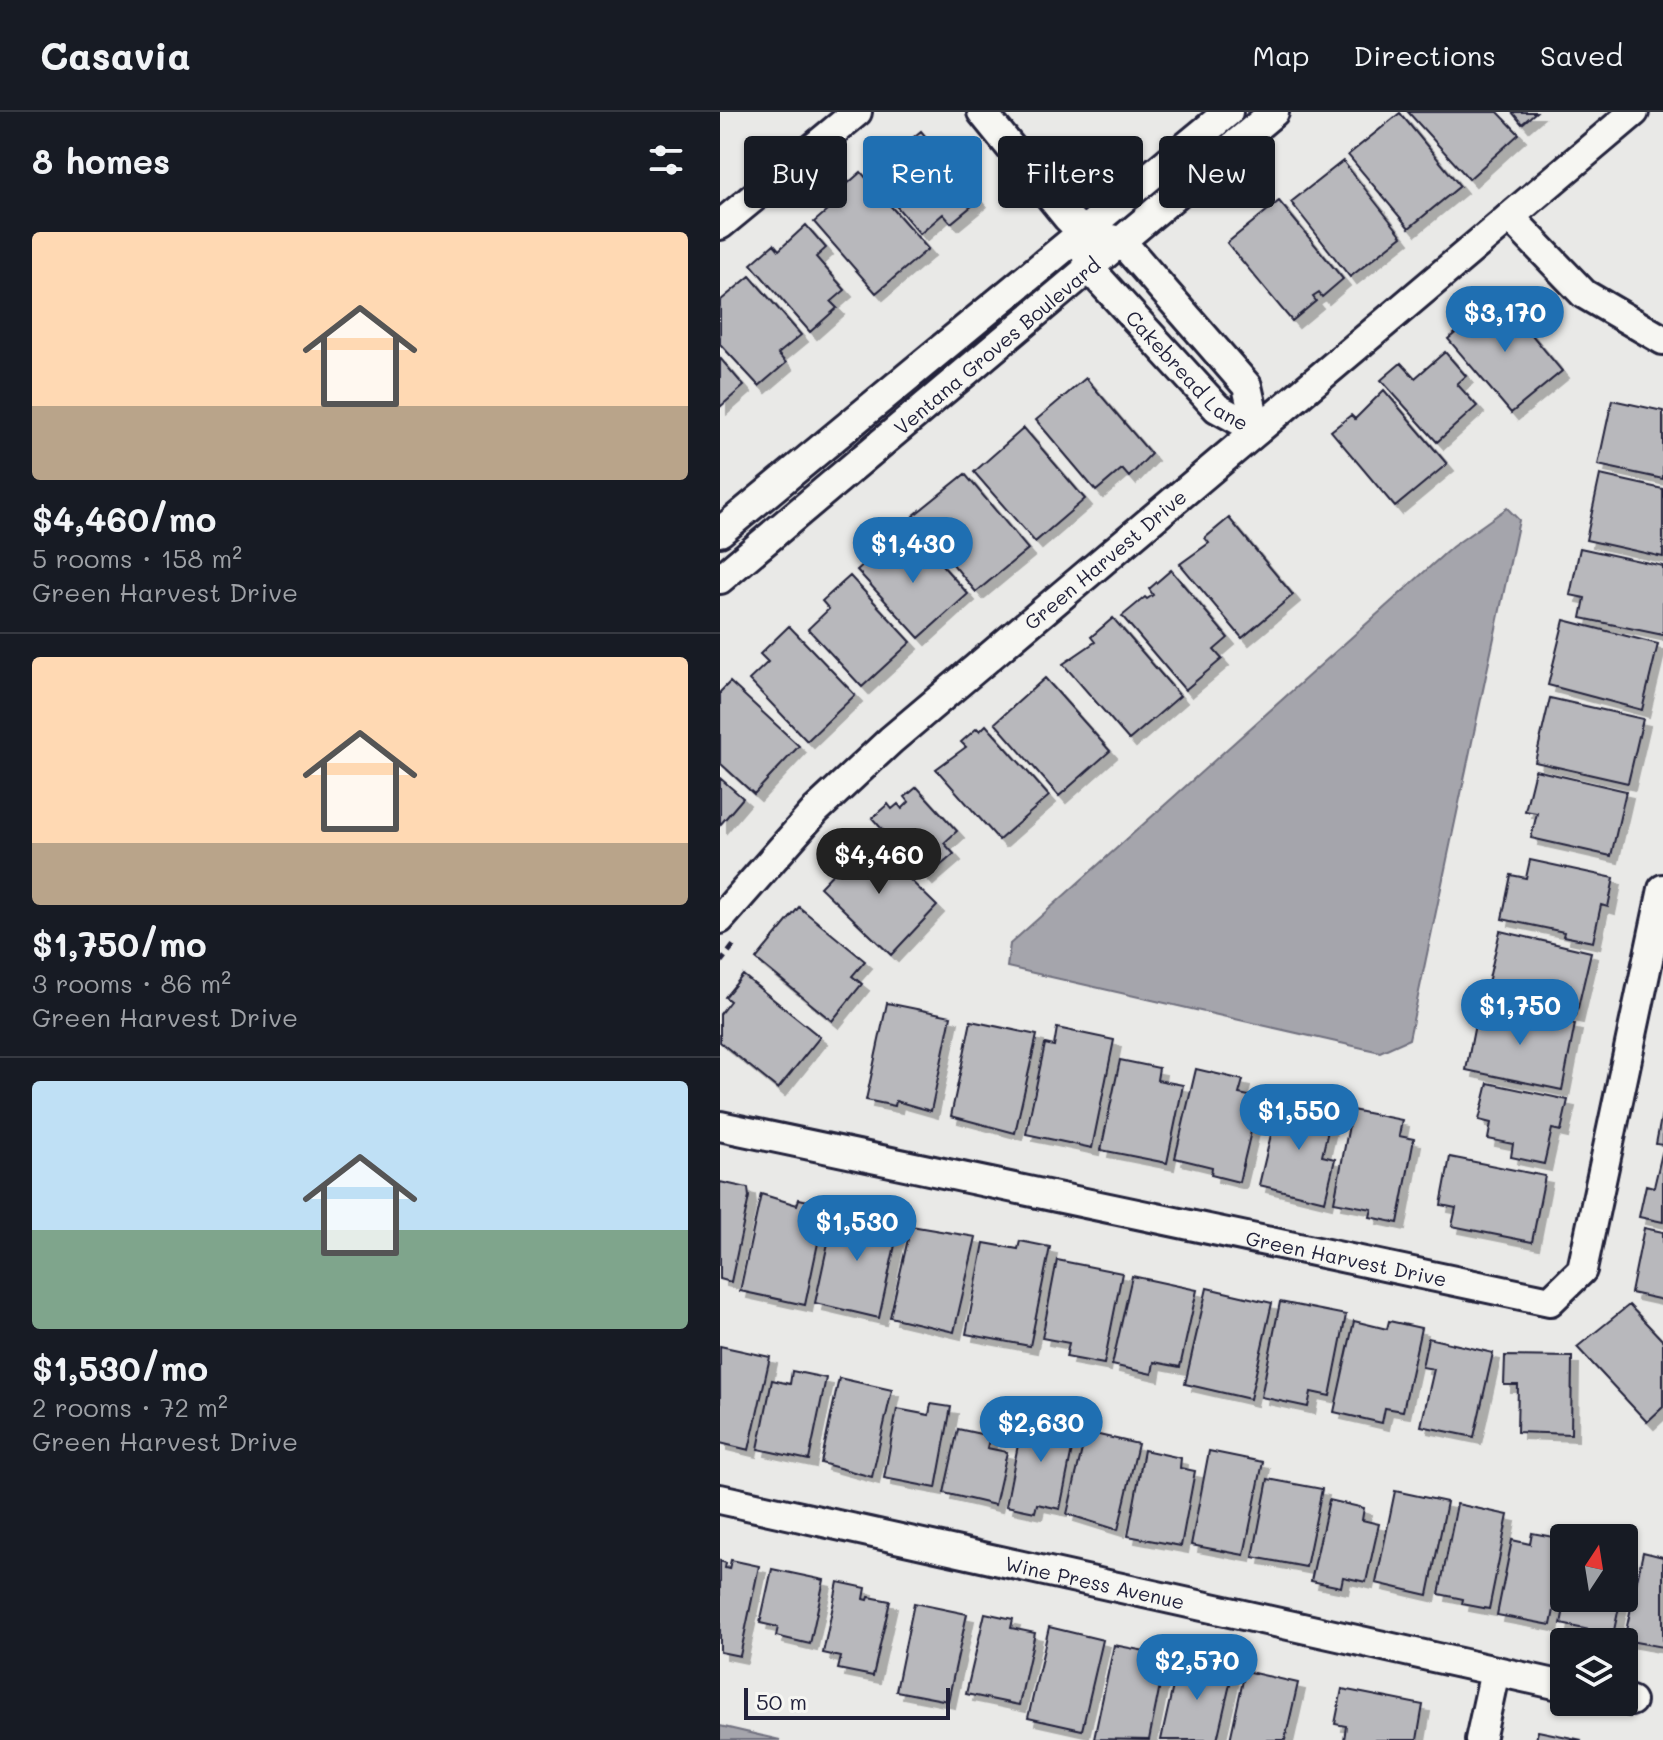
<!DOCTYPE html>
<html lang="en">
<head>
<meta charset="utf-8">
<style>
  :root { --surface:#171b24; --page:#20242c; --text:#f1f3f6; --muted:#9ea1a6; --line:#363941; --accent:#1f6fb2 }
  body { margin:0; font-family:Mali,sans-serif; background:var(--page); color:var(--text); height:100vh; display:flex; flex-direction:column; font-size:30px; white-space:nowrap }
  * { box-sizing:border-box; margin:0 }
  p { font-size:26px; color:var(--muted) }
  .icon { flex:none; width:44px; height:44px; fill:none; stroke:currentColor; stroke-width:2; stroke-linecap:round; stroke-linejoin:round }
  .map { position:relative; flex:1; overflow:hidden }
  .details { display:flex; flex-direction:column; background:var(--surface); width:720px }
  .details>* { flex:none }
  .guide { position:absolute; left:24px; top:24px; width:760px; height:72px; display:flex; gap:16px }
  .needle { width:52px; rotate:12deg }
  .tools { position:absolute; left:830px; top:1412px; display:grid; gap:16px }
  .tools a { display:grid; place-items:center; width:88px; height:88px; border-radius:8px; background:var(--surface); box-shadow:0 2px 6px #0004; font-size:40px }
  .scale { position:absolute; left:24px; bottom:20px; width:206px; box-sizing:border-box; padding-left:8px; border:4px solid #22223b; border-top:0; font-size:22px; line-height:28px; white-space:nowrap; color:#22223b; -webkit-text-stroke:6px #f6f6f2; paint-order:stroke }
  .price { position:absolute; translate:-50% -68px; padding:0 18px; border-radius:28px; background:var(--accent); color:#fff; font-size:26px; line-height:52px; filter:drop-shadow(0 2px 4px #0008) }
  .price::after { content:''; position:absolute; left:50%; top:48px; width:24px; height:18px; margin-left:-12px; background:inherit; clip-path:polygon(0 0,100% 0,50% 100%) }
  .price.on { background:#222; color:#fff }
  ul { padding:0; list-style:none }
  li { display:grid; align-content:center; gap:16px; height:424px; padding:0 32px }
  li+li { border-top:2px solid var(--line) }
  li span { display:grid; place-items:center; height:248px; border-radius:8px; color:#555 }
  li>.icon { margin-inline-start:auto }
  span .icon { width:144px; height:144px; fill:#fffc; stroke-width:1 }
  li b { font-size:34px }
  h2 { display:flex; justify-content:space-between; align-items:center; height:96px; padding:0 32px; font-size:34px }
  .tag { padding:0 28px; border-radius:8px; background:var(--surface); box-shadow:0 2px 6px #0004; font-size:28px; line-height:72px }
  .tag.on { background:var(--accent); color:#fff }
  header { display:flex; align-items:center; gap:48px; box-sizing:border-box; height:112px; padding:0 40px; background:var(--surface); border-bottom:2px solid var(--line) }
  header strong { font-size:38px }
  nav { display:flex; gap:44px; margin-inline-start:auto; font-size:28px }
  main { display:flex; flex:1; min-height:0 }
  .map>svg:first-child { display:block }
  .water { fill:#a5a5ac; stroke:#71717f; stroke-width:2 }
  .building { fill:#b8b8bc; stroke:#22223b; stroke-width:2; filter:url(#shadow) }
  .lines { fill:none; stroke-linecap:round; stroke-linejoin:round }
  .minor-casing { stroke:#22223b; stroke-width:34 }
  .path { stroke:#22223b; stroke-width:5; stroke-dasharray:8 6; stroke-linecap:butt }
  .minor { stroke:#f6f6f2; stroke-width:28 }
  .labels { text-anchor:middle; dominant-baseline:central; stroke-width:6; stroke-linejoin:round; paint-order:stroke }
  .street-label { font-size:20px; fill:#22223b; stroke:#f6f6f2 }
</style>
</head>
<body>
<header>
<strong>Casavia</strong>
<nav><a>Map</a><a>Directions</a><a>Saved</a></nav>
</header>
<main>
<section class="details">
<h2>8 homes<svg class="icon" aria-label="filters" viewBox="0 0 24 24"><path d="M4 7h16M4 17h16"/><circle cx="9" cy="7" r="2"/><circle cx="15" cy="17" r="2"/></svg></h2>
<ul>
<li><span style="background:linear-gradient(#ffd9b3 70%,#b9a48a 0)"><svg class="icon" aria-label="home" viewBox="0 0 24 24"><path d="M3 11l9-7 9 7M6 9v11h12V9"/></svg></span><div><b>$4,460/mo</b><p>5 rooms · 158 m²</p><p>Green Harvest Drive</p></div></li>
<li><span style="background:linear-gradient(#ffd9b3 75%,#b9a48a 0)"><svg class="icon" aria-label="home" viewBox="0 0 24 24"><path d="M3 11l9-7 9 7M6 9v11h12V9"/></svg></span><div><b>$1,750/mo</b><p>3 rooms · 86 m²</p><p>Green Harvest Drive</p></div></li>
<li><span style="background:linear-gradient(#bfe0f5 60%,#7fa58c 0)"><svg class="icon" aria-label="home" viewBox="0 0 24 24"><path d="M3 11l9-7 9 7M6 9v11h12V9"/></svg></span><div><b>$1,530/mo</b><p>2 rooms · 72 m²</p><p>Green Harvest Drive</p></div></li>
</ul>
</section>
<div class="map">
<svg width="943" height="1628" viewBox="0 0 943 1628">
  <defs>
    <filter id="shadow"><feDropShadow dx="7" dy="7" stdDeviation="0" flood-color="#0004"/></filter>
  </defs>
  <rect width="100%" height="100%" fill="#e9e9e7"/>
  <filter id="ink" filterUnits="userSpaceOnUse"><feTurbulence type="fractalNoise" baseFrequency=".0125" numOctaves="2"/><feDisplacementMap in="SourceGraphic" scale="16" xChannelSelector="R" yChannelSelector="G"/><feConvolveMatrix kernelMatrix="1 2 1 2 8 2 1 2 1" color-interpolation-filters="sRGB"/></filter>
  <g filter="url(#ink)">
    <path class="water" d="M787 396 799 408 689 927 660 940 287 855 290 832 732 435Z
      M0 1614 60 1628H0Z"/>
    <path class="building" d="M688 0H778L799 22 749 67Z
      M792 0H816L802 12Z
      M680 1 740 74 689 116 628 43Z
      M201 19 259 88 231 111 223 102 200 122 149 62Z
      M623 49 682 124 630 165 571 90Z
      M141 60 208 137 156 181 94 110 122 86 118 80Z
      M559 89 623 167 602 185 599 181 593 185 596 189 572 209 507 131Z
      M86 113 106 136 96 145 125 178 111 190 117 196 90 220 31 152 54 132 59 138Z
      M30 164 81 223 58 242 66 251 39 274 0 232V189Z
      M778 182 842 259 791 301 728 227 764 198 761 196Z
      M725 240 746 264 737 272 757 294 717 330 661 268 681 251 695 266Z
      M0 246 24 274 0 295Z
      M366 266 431 342 409 365 402 357 376 379 316 308Z
      M664 278 727 352 675 395 611 319 631 303 635 307Z
      M892 288 943 299V367L878 353Z
      M304 316 365 387 315 430 254 360Z
      M245 362 308 437 256 480 193 404Z
      M880 363 943 377V445L866 428Z
      M509 406 573 483 522 526 460 452 489 431 485 426Z
      M196 424 248 482 199 526 137 458 168 431 177 441Z
      M860 436 943 454V523L861 506 865 486 850 483Z
      M451 458 508 526 494 538 502 547 465 578 402 504 425 485 427 487 433 483 429 477Z
      M130 464 191 530 142 575 88 517 109 497 102 489Z
      M393 506 460 584 409 628 343 552 375 530 371 525Z
      M844 508 938 532 922 598 828 573Z
      M69 514 135 583 87 629 29 568 48 550 40 542Z
      M325 566 390 639 339 684 275 611Z
      M10 570 79 634 34 682 0 651V580Z
      M830 586 923 607 908 671 815 650Z
      M266 613 329 684 279 728 216 657 246 635 241 630 257 616 260 619Z
      M815 658 906 679 891 744 811 726 817 701 805 699Z
      M0 666 23 686 0 713Z
      M197 675 237 719 224 731 234 742 206 766 152 706 168 692 172 697 178 692 182 697 189 690 185 685Z
      M147 726 217 794 171 843 100 775Z
      M810 748 894 766 888 795 881 793 873 830 843 824 844 820 782 807 791 763 806 766Z
      M79 795 145 849 132 864 142 872 112 909 36 847Z
      M780 819 871 840 856 904 765 884Z
      M23 863 100 925 58 977 0 930V902L10 889 5 885Z
      M167 891 231 904 211 999 176 989 175 994 146 988Z
      M759 892 855 912 842 978 746 958Z
      M251 909 317 923 295 1021 231 1004Z
      M337 916 394 928 372 1036 306 1022 325 932 334 934Z
      M400 948 439 956 437 968 463 973 447 1051 381 1038Z
      M476 957 523 968 519 982 539 986 519 1070 491 1063 492 1055 455 1046Z
      M768 971 848 988 841 1019 832 1017 824 1052 791 1045 793 1032 768 1027 771 1011 759 1008Z
      M559 989 612 1001 602 1044 615 1047 605 1089 539 1073Z
      M632 998 682 1008 679 1024 694 1027 678 1111 650 1105 652 1097 614 1090Z
      M942 1001H943V1033L936 1032Z
      M942 1041 943 1042V1110L919 1105 926 1073 934 1075Z
      M730 1045 825 1064 812 1130 732 1114 736 1096 721 1093Z
      M0 1070 28 1076 29 1085 11 1170 0 1167Z
      M41 1082 77 1093 79 1087 106 1093 85 1193 20 1179Z
      M116 1094 143 1102V1105L180 1110 159 1206 95 1191Z
      M191 1114 256 1125 234 1220 170 1205Z
      M924 1116 943 1120V1188L911 1181Z
      M300 1129 330 1135 310 1234 246 1222 264 1131 298 1137Z
      M337 1148 402 1161 384 1252 346 1245 349 1231 322 1226Z
      M412 1164 477 1178 460 1255 434 1250 432 1262 392 1253Z
      M487 1176 552 1191 530 1287 465 1272Z
      M560 1190 626 1203 610 1284 591 1280 588 1295 541 1285Z
      M909 1193 943 1229V1295L927 1310 857 1235Z
      M634 1209 667 1217 669 1209 701 1216 683 1299 665 1296 662 1311 614 1300Z
      M708 1226 773 1241 754 1325 701 1314 714 1257 702 1255Z
      M0 1234 50 1245 29 1338 0 1331Z
      M785 1244 852 1245 851 1322 797 1320 798 1273H784Z
      M72 1259 106 1266 89 1348 38 1337 52 1268 70 1272Z
      M119 1266 172 1278 152 1365 101 1351Z
      M211 1292 231 1295 216 1376 164 1366 177 1297 209 1303Z
      M304 1302 357 1313 340 1397 317 1392 315 1400 286 1394Z
      M238 1317 270 1324 267 1336 287 1340 275 1393 224 1381Z
      M366 1320 418 1332 398 1418 347 1402Z
      M424 1338 461 1346 460 1356 475 1359 461 1434 408 1424Z
      M489 1339 543 1350 524 1443 471 1433Z
      M548 1367 602 1377 586 1455 533 1445Z
      M675 1379 727 1390 708 1483 656 1471Z
      M609 1388 644 1396 642 1408 659 1412 646 1470 623 1465 621 1475 591 1469Z
      M737 1392 788 1403 769 1497 742 1492 743 1487 719 1482Z
      M812 1421 844 1427V1447L831 1513 777 1503 792 1428 810 1432Z
      M923 1440 943 1445V1535L904 1528Z
      M11 1448 39 1454 20 1544 0 1540V1449L6 1451 5 1456 9 1457Z
      M52 1457 104 1468 90 1532 56 1524 58 1515 40 1511Z
      M118 1470 146 1476 144 1487 148 1488 149 1485 170 1489 153 1564 118 1557 121 1545 103 1541Z
      M846 1486H901L893 1523 841 1512Z
      M194 1491 247 1502 228 1589 176 1579Z
      M265 1501 293 1507 291 1516 315 1521 299 1593 246 1582Z
      M329 1515 383 1528 362 1618 308 1606Z
      M394 1533 446 1543 429 1628 374 1627Z
      M459 1547 513 1559 497 1628H441Z
      M525 1559 578 1571 565 1628H510Z
      M622 1577 703 1593 697 1628H624L626 1614 615 1612Z
      M818 1619 862 1628H816Z"/>
    <g class="lines">
      <defs>
        <g id="minor">
          <path d="M262 0 347 105 363 121 400 129 407 136 527 274 537 318"/>
          <path d="M790 105 864 182 943 228"/>
          <path d="M0 113 137 0"/>
          <path id="s1" d="M366 137 368 155 497 296 537 318"/>
          <path d="M0 420 508 0"/>
          <path id="s2" d="M0 467 554 0"/>
          <path id="s3" d="M0 807 96 698 171 628 914 0"/>
          <path id="s4" d="M0 1014 830 1189 862 1158 943 777"/>
          <path id="s5" d="M0 1387 844 1574"/>
          <path d="M904 1587 911 1589"/>
          <path d="M760 1628 775 1559"/>
        </g>
      </defs>
      <use href="#minor" class="minor-casing"/>
      <path class="path" d="M0 851 17 829"/>
      <use href="#minor" class="minor"/>
    </g>
  </g>
  <g class="labels">
    <g class="street-label">
      <text stroke="none"><textPath href="#s2" startOffset="362">Ventana Groves Boulevard</textPath></text>
      <text stroke="none"><textPath href="#s1" startOffset="162">Cakebread Lane</textPath></text>
      <text stroke="none"><textPath href="#s3" startOffset="528">Green Harvest Drive</textPath></text>
      <text stroke="none"><textPath href="#s4" startOffset="640">Green Harvest Drive</textPath></text>
      <text stroke="none"><textPath href="#s5" startOffset="384">Wine Press Avenue</textPath></text>
    </g>
  </g>
</svg>
<div class="tools">
<a><svg class="needle" viewBox="-14 -14 28 28"><path d="M0-13l5 13h-10z" fill="#e53935"/><path d="M0 13l5-13h-10z" fill="#9ea1a6"/></svg></a>
<a><svg class="icon" aria-label="layers" viewBox="0 0 24 24"><path d="M12 4l9 5-9 5-9-5zM3 14l9 5 9-5"/></svg></a>
</div>
<div class="scale">50 m</div>
<b class="price" style="left:785px;top:242px">$3,170</b>
<b class="price" style="left:193px;top:473px">$1,430</b>
<b class="price on" style="left:159px;top:784px">$4,460</b>
<b class="price" style="left:800px;top:935px">$1,750</b>
<b class="price" style="left:579px;top:1040px">$1,550</b>
<b class="price" style="left:137px;top:1151px">$1,530</b>
<b class="price" style="left:321px;top:1352px">$2,630</b>
<b class="price" style="left:477px;top:1590px">$2,570</b>
<div class="guide">
<a class="tag">Buy</a>
<a class="tag on">Rent</a>
<a class="tag">Filters</a>
<a class="tag">New</a>
</div>
</div>
</main>
</body>
</html>
